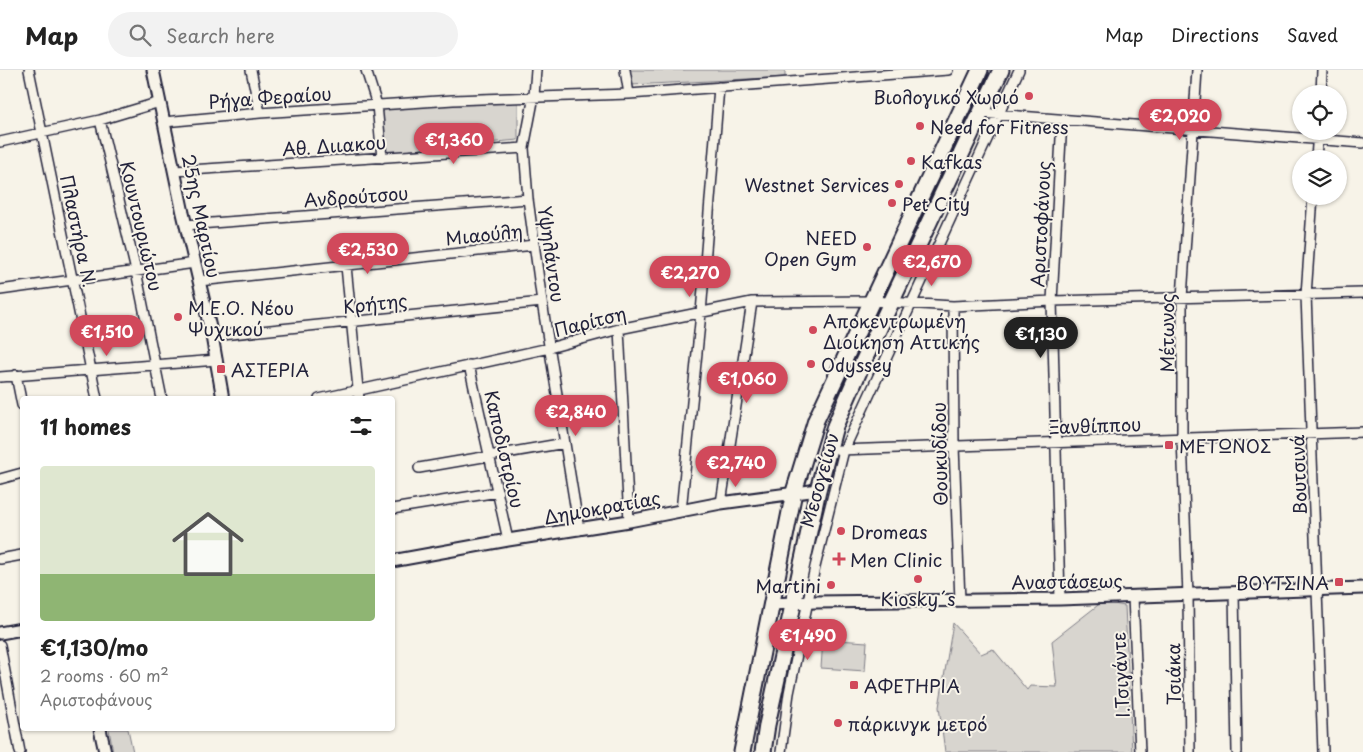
<!DOCTYPE html>
<html lang="en">
<head>
<meta charset="utf-8">
<style>
  :root { --surface:#fff; --page:#f2f2f2; --text:#222; --muted:#767676; --line:#e0e0e0; --accent:#d1495b }
  body { margin:0; font-family:"Playpen Sans",sans-serif; background:var(--page); color:var(--text); height:100vh; display:flex; flex-direction:column; font-size:19px; white-space:nowrap }
  * { box-sizing:border-box; margin:0 }
  p { font-size:16px; color:var(--muted) }
  .icon { flex:none; width:28px; height:28px; fill:none; stroke:currentColor; stroke-width:2; stroke-linecap:round; stroke-linejoin:round }
  .map { position:relative; flex:1; overflow:hidden }
  .details { position:absolute; left:20px; top:326px; width:375px; height:335px; display:flex; flex-direction:column; background:var(--surface); border-radius:5px; box-shadow:0 1px 4px #0004 }
  .details>* { flex:none }
  .controls { position:absolute; left:1292px; top:15px; display:grid; gap:10px }
  .controls a { display:grid; place-items:center; width:55px; height:55px; border-radius:50%; background:var(--surface); box-shadow:0 1px 4px #0004; font-size:25px }
  .price { position:absolute; translate:-50% -42px; padding:0 11px; border-radius:18px; background:var(--accent); color:#fff; font-size:16px; line-height:32px; filter:drop-shadow(0 1px 2px #0008) }
  .price::after { content:''; position:absolute; left:50%; top:30px; width:15px; height:11px; margin-left:-8px; background:inherit; clip-path:polygon(0 0,100% 0,50% 100%) }
  .price.on { background:#222; color:#fff }
  ul { padding:0; list-style:none }
  li { display:grid; align-content:center; gap:10px; height:265px; padding:0 20px }
  li span { display:grid; place-items:center; height:155px; border-radius:5px; color:#555 }
  li>.icon { margin-inline-start:auto }
  span .icon { width:90px; height:90px; fill:#fffc; stroke-width:1 }
  li b { font-size:21px }
  h2 { display:flex; justify-content:space-between; align-items:center; height:60px; padding:0 20px; font-size:21px }
  header { display:flex; align-items:center; gap:30px; box-sizing:border-box; height:70px; padding:0 25px; background:var(--surface); border-bottom:1px solid var(--line) }
  header strong { font-size:24px }
  nav { display:flex; gap:28px; margin-inline-start:auto; font-size:18px }
  .search { width:350px; height:45px; background:var(--page); display:flex; align-items:center; gap:12px; box-sizing:border-box; padding:0 18px; border-radius:28px; color:var(--muted); font-size:19px }
  .map>svg:first-child { display:block }
  .green { fill:#d8d5cf; stroke:#7d7c85 }
  .lines { fill:none; stroke-linecap:round; stroke-linejoin:round }
  .minor-casing { stroke:#22223b; stroke-width:12 }
  .tertiary-casing { stroke:#22223b; stroke-width:15 }
  .primary-casing { stroke:#22223b; stroke-width:19 }
  .minor { stroke:#f7f3e8; stroke-width:9 }
  .tertiary { stroke:#f7f3e8; stroke-width:11 }
  .primary { stroke:#f7f3e8; stroke-width:15 }
  .poi-dot { fill:#d1495b; stroke:#f7f3e8; stroke-width:2 }
  .labels { text-anchor:middle; dominant-baseline:central; stroke-width:4; stroke-linejoin:round; paint-order:stroke }
  .poi-label { font-size:18px; fill:#22223b; stroke:#f7f3e8; text-anchor:start }
  .street-label { font-size:18px; fill:#22223b; stroke:#f7f3e8 }
</style>
</head>
<body>
<header>
<strong>Map</strong>
<div class="search"><svg class="icon" aria-label="search" viewBox="0 0 24 24"><circle cx="10" cy="10" r="6"/><path d="M15 15l6 6"/></svg>Search here</div>
<nav><a>Map</a><a>Directions</a><a>Saved</a></nav>
</header>
<div class="map">
<svg width="1363" height="682" viewBox="0 0 1363 682">
  <rect width="100%" height="100%" fill="#f7f3e8"/>
  <filter id="ink" filterUnits="userSpaceOnUse"><feTurbulence type="fractalNoise" baseFrequency=".02" numOctaves="2"/><feDisplacementMap in="SourceGraphic" scale="10" xChannelSelector="R" yChannelSelector="G"/><feConvolveMatrix kernelMatrix="1 2 1 2 8 2 1 2 1" color-interpolation-filters="sRGB"/></filter>
  <g filter="url(#ink)">
    <path class="green" d="M629 0H785V7L632 15Z
      M518 31V70L382 83 378 39Z
      M1102 532 1125 536 1132 682H945L939 637 953 553 981 584 993 579 1027 620 1030 616 1057 617 1052 571Z
      M823 569 867 572 865 601 821 598Z
      M109 659H128L133 682H113Z"/>
    <g class="lines">
      <defs>
        <path id="minor" d="M29 0 97 329
          M251 0 260 43
          M366 0 377 35 382 88
          M536 0 534 26 524 78 528 129 542 232 579 460
          M625 0 629 24
          M1321 24 1322 0
          M981 43 1363 73
          M100 50 136 201 162 329
          M164 52 260 43 453 30 629 24 948 0
          M0 72 100 50 160 32
          M1316 89 1318 61
          M175 101 524 78
          M1313 126 1306 225 1323 682
          M185 155 528 129
          M346 196 359 329
          M199 211 534 175
          M0 220 195 193
          M953 236 954 376 960 531
          M619 259 629 451
          M212 266 542 232
          M469 295 508 470
          M16 305 22 335
          M0 307 217 290
          M319 329 549 278 619 259 752 232 871 231 953 236 1052 231 1363 223
          M839 380 1363 362
          M419 398 565 373
          M0 409 22 403
          M721 433 752 232
          M392 439 498 422
          M681 441 701 243 719 17
          M0 489 22 485
          M1234 523 1237 682
          M1133 527 1140 682
          M1060 529 1052 231 1062 50
          M0 575 20 682
          M781 682 789 623 815 497 844 380 1019 0
          M1190 682 1188 526 1182 368V228L1197 0"/>
        <path id="tertiary" d="M153 0 183 143 212 266 223 329
          M392 491 508 470 629 451 721 433 818 420
          M771 534 815 532 1060 529 1363 518
          M0 563 22 559
          M100 659 105 682"/>
        <path id="primary" d="M742 682 794 422 816 350 980 0
          M763 682 767 655 818 420 835 356 863 292 1001 0"/>
      </defs>
      <use href="#minor" class="minor-casing"/>
      <use href="#tertiary" class="tertiary-casing"/>
      <use href="#primary" class="primary-casing"/>
      <use href="#minor" class="minor"/>
      <use href="#tertiary" class="tertiary"/>
      <use href="#primary" class="primary"/>
    </g>
  </g>
  <g class="poi-dot">
    <circle cx="1029" cy="26" r="5"/>
    <circle cx="920" cy="56" r="5"/>
    <circle cx="911" cy="91" r="5"/>
    <circle cx="899" cy="114" r="5"/>
    <circle cx="892" cy="133" r="5"/>
    <circle cx="867" cy="177" r="5"/>
    <circle cx="178" cy="247" r="5"/>
    <circle cx="813" cy="260" r="5"/>
    <circle cx="811" cy="294" r="5"/>
    <rect x="216" y="294" width="10" height="10" rx="2.5"/>
    <rect x="1164" y="370" width="10" height="10" rx="2.5"/>
    <circle cx="841" cy="461" r="5"/>
    <path d="M836.5 481.5h5v5h5v5h-5v5h-5v-5h-5v-5h5z"/>
    <circle cx="918" cy="509" r="5"/>
    <rect x="1334" y="507" width="10" height="10" rx="2.5"/>
    <circle cx="831" cy="515" r="5"/>
    <rect x="849" y="610" width="10" height="10" rx="2.5"/>
    <circle cx="838" cy="653" r="5"/>
  </g>
  <g class="labels">
    <g class="poi-label">
      <text x="1019" y="26" text-anchor="end">Βιολογικό Χωριό</text>
      <text x="930" y="56">Need for Fitness</text>
      <text x="921" y="91">Kafkas</text>
      <text x="889" y="114" text-anchor="end">Westnet Services</text>
      <text x="902" y="133">Pet City</text>
      <text x="857" y="167" text-anchor="end">NEED<tspan x="857" dy="21">Open Gym</tspan></text>
      <text x="188" y="237">Μ.Ε.Ο. Νέου<tspan x="188" dy="21">Ψυχικού</tspan></text>
      <text x="823" y="250">Αποκεντρωμένη<tspan x="823" dy="21">Διοίκηση Αττικής</tspan></text>
      <text x="821" y="294">Odyssey</text>
      <text x="231" y="299">ΑΣΤΕΡΙΑ</text>
      <text x="1179" y="375">ΜΕΤΩΝΟΣ</text>
      <text x="851" y="461">Dromeas</text>
      <text x="850" y="489">Men Clinic</text>
      <text x="1329" y="512" text-anchor="end">ΒΟΥΤΣΙΝΑ</text>
      <text x="821" y="515" text-anchor="end">Martini</text>
      <text x="918" y="528" text-anchor="middle">Kiosky´s</text>
      <text x="864" y="615">ΑΦΕΤΗΡΙΑ</text>
      <text x="848" y="653">πάρκινγκ μετρό</text>
    </g>
    <g class="street-label">
      <text transform="translate(270 27) rotate(-4)">Ρήγα Φεραίου</text>
      <text transform="translate(334 75) rotate(-4)">Αθ. Διιακου</text>
      <text transform="translate(356 126) rotate(-4)">Ανδρούτσου</text>
      <text transform="translate(202 146) rotate(78)">25ης Μαρτίου</text>
      <text transform="translate(1040 154) rotate(-87)">Αριστοφάνους</text>
      <text transform="translate(142 156) rotate(77)">Κουντουριώτου</text>
      <text transform="translate(79 161) rotate(78)">Πλαστήρα Ν.</text>
      <text transform="translate(484 164) rotate(-6)">Μιαούλη</text>
      <text transform="translate(552 184) rotate(82)">Υψηλάντου</text>
      <text transform="translate(375 233) rotate(-6)">Κρήτης</text>
      <text transform="translate(590 251) rotate(-14)">Παρίτση</text>
      <text transform="translate(1166 263) rotate(-90)">Μέτωνος</text>
      <text transform="translate(1095 355) rotate(-2)">Ξανθίππου</text>
      <text transform="translate(505 379) rotate(77)">Καποδιστρίου</text>
      <text transform="translate(939 384) rotate(-91)">Θουκυδίδου</text>
      <text transform="translate(1298 405) rotate(-92)">Βουτσινά</text>
      <text transform="translate(819 410) rotate(-74)">Μεσογείων</text>
      <text transform="translate(602 437) rotate(-10)">Δημοκρατίας</text>
      <text transform="translate(1067 511) rotate(-1)">Αναστάσεως</text>
      <text transform="translate(1173 604) rotate(-91)">Τσιάκα</text>
      <text transform="translate(1120 605) rotate(-93)">Ι.Τσιγάντε</text>
    </g>
  </g>
</svg>
<div class="controls">
<a><svg class="icon" aria-label="locate" viewBox="0 0 24 24"><circle cx="12" cy="12" r="6"/><path d="M12 2v4M12 18v4M2 12h4M18 12h4"/></svg></a>
<a><svg class="icon" aria-label="layers" viewBox="0 0 24 24"><path d="M12 4l9 5-9 5-9-5zM3 14l9 5 9-5"/></svg></a>
</div>
<b class="price" style="left:1180px;top:71px">€2,020</b>
<b class="price" style="left:454px;top:95px">€1,360</b>
<b class="price" style="left:368px;top:205px">€2,530</b>
<b class="price" style="left:932px;top:217px">€2,670</b>
<b class="price" style="left:690px;top:228px">€2,270</b>
<b class="price" style="left:107px;top:287px">€1,510</b>
<b class="price on" style="left:1041px;top:289px">€1,130</b>
<b class="price" style="left:747px;top:334px">€1,060</b>
<b class="price" style="left:576px;top:367px">€2,840</b>
<b class="price" style="left:736px;top:418px">€2,740</b>
<b class="price" style="left:808px;top:591px">€1,490</b>
<section class="details">
<h2>11 homes<svg class="icon" aria-label="filters" viewBox="0 0 24 24"><path d="M4 7h16M4 17h16"/><circle cx="9" cy="7" r="2"/><circle cx="15" cy="17" r="2"/></svg></h2>
<ul>
<li><span style="background:linear-gradient(#dfe7d0 70%,#8fb573 0)"><svg class="icon" aria-label="home" viewBox="0 0 24 24"><path d="M3 11l9-7 9 7M6 9v11h12V9"/></svg></span><div><b>€1,130/mo</b><p>2 rooms · 60 m²</p><p>Αριστοφάνους</p></div></li>
</ul>
</section>
</div>
</body>
</html>
